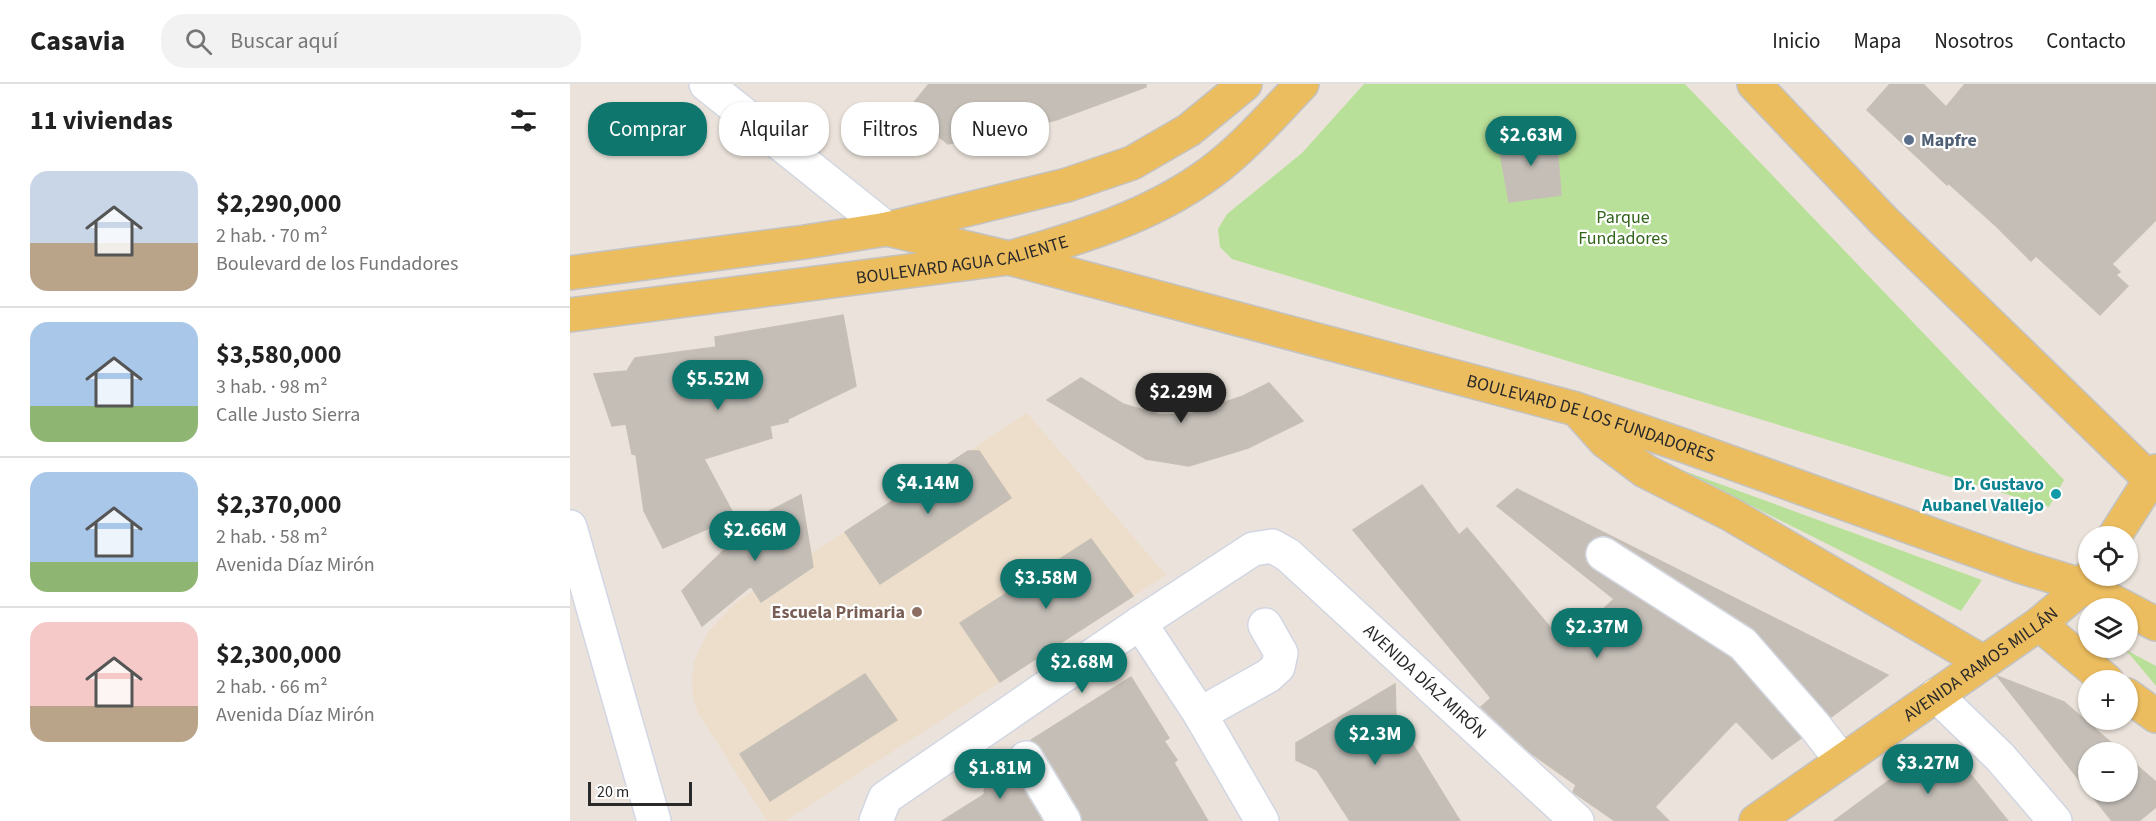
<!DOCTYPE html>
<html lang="es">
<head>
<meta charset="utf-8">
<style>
  :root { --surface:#fff; --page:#f2f2f2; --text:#222; --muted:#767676; --line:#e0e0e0; --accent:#0f766e }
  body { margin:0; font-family:"Source Sans 3",sans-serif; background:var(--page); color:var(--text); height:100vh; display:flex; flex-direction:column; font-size:22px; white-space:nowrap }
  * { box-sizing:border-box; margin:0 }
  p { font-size:20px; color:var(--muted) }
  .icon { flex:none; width:33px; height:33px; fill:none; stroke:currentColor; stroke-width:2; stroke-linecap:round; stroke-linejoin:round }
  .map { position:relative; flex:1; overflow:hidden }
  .details { display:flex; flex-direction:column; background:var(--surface); width:570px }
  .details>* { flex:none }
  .guide { position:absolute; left:18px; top:18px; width:570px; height:54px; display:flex; gap:12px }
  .buttons { position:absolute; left:1508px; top:442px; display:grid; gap:12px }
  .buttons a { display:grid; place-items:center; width:60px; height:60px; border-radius:50%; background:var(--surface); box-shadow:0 2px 4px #0004; font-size:30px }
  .scale { position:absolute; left:18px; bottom:15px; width:104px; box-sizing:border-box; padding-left:6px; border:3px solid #292929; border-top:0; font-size:16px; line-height:21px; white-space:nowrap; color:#292929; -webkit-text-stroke:4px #fff; paint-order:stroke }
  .price { position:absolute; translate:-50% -51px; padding:0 14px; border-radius:21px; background:var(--accent); color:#fff; font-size:20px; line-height:39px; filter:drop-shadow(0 2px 3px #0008) }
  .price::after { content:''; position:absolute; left:50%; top:36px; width:18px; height:14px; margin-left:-9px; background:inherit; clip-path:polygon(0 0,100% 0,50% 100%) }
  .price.current { background:#222; color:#fff }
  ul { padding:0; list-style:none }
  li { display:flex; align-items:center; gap:18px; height:150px; padding:0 30px }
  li+li { border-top:2px solid var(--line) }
  li span { display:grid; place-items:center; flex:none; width:168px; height:120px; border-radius:18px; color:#555 }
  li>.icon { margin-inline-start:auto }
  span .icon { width:72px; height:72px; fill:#fffc; stroke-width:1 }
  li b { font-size:26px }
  h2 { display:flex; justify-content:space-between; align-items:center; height:72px; padding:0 30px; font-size:26px }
  .tag { padding:0 21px; border-radius:24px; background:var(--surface); box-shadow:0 2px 4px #0004; font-size:21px; line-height:54px }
  .tag.current { background:var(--accent); color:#fff }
  header { display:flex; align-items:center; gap:36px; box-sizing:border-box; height:84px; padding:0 30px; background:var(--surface); border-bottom:2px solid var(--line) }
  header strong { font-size:28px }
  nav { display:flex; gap:33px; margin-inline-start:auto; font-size:21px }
  .search { width:420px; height:54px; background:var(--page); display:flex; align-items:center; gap:15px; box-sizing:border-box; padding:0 21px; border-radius:24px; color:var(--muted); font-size:22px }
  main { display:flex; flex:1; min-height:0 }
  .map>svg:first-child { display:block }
  .education { fill:#eddecb }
  .green { fill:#b9e099 }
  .building { fill:#c4beb7; stroke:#c6bfb5; stroke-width:1.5 }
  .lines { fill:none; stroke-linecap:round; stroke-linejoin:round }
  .minor-casing { stroke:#d1d6e2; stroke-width:36 }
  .major-casing { stroke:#c3c3c3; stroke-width:36 }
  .minor { stroke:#fff; stroke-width:33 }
  .major { stroke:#ecbd5f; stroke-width:33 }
  .service-dot { fill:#5c6f8a; stroke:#fff; stroke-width:2 }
  .culture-dot { fill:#0f9aa8; stroke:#fff; stroke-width:2 }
  .education-dot { fill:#8d6e63; stroke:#fff; stroke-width:2 }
  .labels { text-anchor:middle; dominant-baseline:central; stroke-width:4.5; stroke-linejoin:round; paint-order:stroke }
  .service-label { font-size:18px; font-weight:bold; fill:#4e5e75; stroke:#fff; text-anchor:start }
  .park-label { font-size:18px; fill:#32641c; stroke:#fff }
  .street-label { font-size:18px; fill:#292929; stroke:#fff }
  .culture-label { font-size:18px; font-weight:bold; fill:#0d838f; stroke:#fff; text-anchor:end }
  .education-label { font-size:18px; font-weight:bold; fill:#785e54; stroke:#fff; text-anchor:end }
</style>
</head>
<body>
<header>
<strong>Casavia</strong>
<div class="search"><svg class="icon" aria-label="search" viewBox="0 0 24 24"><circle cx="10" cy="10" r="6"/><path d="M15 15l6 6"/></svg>Buscar aquí</div>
<nav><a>Inicio</a><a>Mapa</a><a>Nosotros</a><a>Contacto</a></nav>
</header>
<main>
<section class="details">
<h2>11 viviendas<svg class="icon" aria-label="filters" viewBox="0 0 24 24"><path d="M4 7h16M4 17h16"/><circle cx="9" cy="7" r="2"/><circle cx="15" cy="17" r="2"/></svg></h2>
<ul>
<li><span style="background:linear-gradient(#c9d6e8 60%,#b9a48a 0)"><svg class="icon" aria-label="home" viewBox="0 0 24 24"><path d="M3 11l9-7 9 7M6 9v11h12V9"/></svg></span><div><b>$2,290,000</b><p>2 hab. · 70 m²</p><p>Boulevard de los Fundadores</p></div></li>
<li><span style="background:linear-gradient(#a9c7e8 70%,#8fb573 0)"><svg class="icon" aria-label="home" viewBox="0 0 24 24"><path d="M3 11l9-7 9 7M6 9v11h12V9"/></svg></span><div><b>$3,580,000</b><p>3 hab. · 98 m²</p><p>Calle Justo Sierra</p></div></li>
<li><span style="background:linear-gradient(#a9c7e8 75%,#8fb573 0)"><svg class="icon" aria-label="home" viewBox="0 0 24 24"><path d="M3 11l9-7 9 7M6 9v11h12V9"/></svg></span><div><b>$2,370,000</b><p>2 hab. · 58 m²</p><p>Avenida Díaz Mirón</p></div></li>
<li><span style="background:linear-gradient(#f6c9c9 70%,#b9a48a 0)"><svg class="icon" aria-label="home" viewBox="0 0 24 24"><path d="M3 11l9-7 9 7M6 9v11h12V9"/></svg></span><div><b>$2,300,000</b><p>2 hab. · 66 m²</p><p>Avenida Díaz Mirón</p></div></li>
</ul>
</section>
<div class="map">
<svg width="1586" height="737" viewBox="0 0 1586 737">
  <rect width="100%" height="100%" fill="#ebe3db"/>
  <path class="education" d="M457 329 596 491 215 737H197L128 629 123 612 122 595 124 578 138 548 165 519Z"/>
  <path class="green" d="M794 0H1115L1494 396 1479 423 662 175 650 163 648 145 657 130 732 69Z
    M1106 384 1412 496 1391 527Z
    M1556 566 1586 582V602Z"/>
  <path class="building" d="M359 0H576V3L486 36 434 49 378 60 337 27Z
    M1320 0H1353L1376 23 1395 0H1586V136L1542 180 1550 188 1546 191 1558 202 1530 231 1466 172 1461 177 1426 142 1378 99 1377 101 1297 26Z
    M986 46 991 111 939 118 928 58Z
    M273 231 286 302 218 335V338L200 342 202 354 134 375 165 433 93 464 74 427 66 371 62 370 56 340 42 342 24 290 57 287 65 274 146 263 145 253Z
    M511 294 553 320 590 331 621 330 673 312 699 299 733 337 678 364 619 382 576 375 477 316Z
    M398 367H409L441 414 310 500 275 448Z
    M852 401 889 451 897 444 995 561 1044 515 927 422 947 405 1318 591 1261 633 1183 544 1043 454 1033 451 1024 454 1017 460 1014 470 1016 478 1022 485 1161 574 1231 654 1202 675 1166 637 1085 723 1099 737H1045L1003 708 1006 701 962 670 911 623 921 614 783 446Z
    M231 411 243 483 191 518 181 502 132 542 112 507 188 433Z
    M521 455 563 512 430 598 390 539Z
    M295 590 327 636 200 717 170 670Z
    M1427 592 1494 618 1553 669H1518V707Z
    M561 593 599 654 594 657 607 676 604 679 638 737H513L510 727 472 664 466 658 461 656Z
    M825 600 826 633 890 737H780L747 686 726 676V659Z
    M1363 664 1381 666 1438 737H1264Z
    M438 673 440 684 472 737H372L412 712 415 709 414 707 425 681Z
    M1557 673 1586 698V723L1569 737H1542L1519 708H1557Z"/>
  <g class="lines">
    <defs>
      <g id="minor">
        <path d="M136 0 317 145"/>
        <path d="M0 443 84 737"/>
        <path d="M1033 470 1173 560 1244 641 1272 677"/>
        <path d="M570 539 630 630 692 737"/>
        <path d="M1366 611 1430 673 1485 737"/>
        <path d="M630 630 698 592 708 583 711 569 695 541"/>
        <path d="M456 674 494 737"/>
        <path id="s1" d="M306 737 315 714 570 539 683 465 702 462 718 471 1007 737"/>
      </g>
      <g id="major">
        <path d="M1184 0 1315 138 1586 401"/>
        <path id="s2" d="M317 145 439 174 1006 325 1112 361 1449 482 1514 502 1586 540"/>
        <path d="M0 189 235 158 317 145 497 101 562 79 619 46 675 0"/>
        <path id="s3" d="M0 231 439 174C509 154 580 133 640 89 674 64 703 30 732 0"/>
        <path d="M1009 328 1035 357 1075 387 1160 430 1413 578"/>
        <path d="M1544 453 1586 387"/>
        <path d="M1469 540 1537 597"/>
        <path d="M1557 611 1586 632"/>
        <path id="s4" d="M1186 737 1469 540 1514 502 1520 492"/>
      </g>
    </defs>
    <use href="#minor" class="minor-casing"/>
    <use href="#major" class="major-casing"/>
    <use href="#minor" class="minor"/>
    <use href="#major" class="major"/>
  </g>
  <circle class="service-dot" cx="1339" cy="56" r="6"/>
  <circle class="culture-dot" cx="1486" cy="410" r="6"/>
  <circle class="education-dot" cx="347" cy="528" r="6"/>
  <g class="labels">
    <g class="service-label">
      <text x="1351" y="56">Mapfre</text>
    </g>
    <g class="park-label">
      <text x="1053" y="133">Parque<tspan x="1053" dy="21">Fundadores</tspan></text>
    </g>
    <g class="street-label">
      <text stroke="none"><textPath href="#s3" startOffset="396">BOULEVARD AGUA CALIENTE</textPath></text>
      <text stroke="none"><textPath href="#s2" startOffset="729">BOULEVARD DE LOS FUNDADORES</textPath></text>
      <text stroke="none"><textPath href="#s4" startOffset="274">AVENIDA RAMOS MILLÁN</textPath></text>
      <text stroke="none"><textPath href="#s1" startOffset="693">AVENIDA DÍAZ MIRÓN</textPath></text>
    </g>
    <g class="culture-label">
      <text x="1474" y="400">Dr. Gustavo<tspan x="1474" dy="21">Aubanel Vallejo</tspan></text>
    </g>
    <g class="education-label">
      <text x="335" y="528">Escuela Primaria</text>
    </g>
  </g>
</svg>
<div class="buttons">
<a><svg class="icon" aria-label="locate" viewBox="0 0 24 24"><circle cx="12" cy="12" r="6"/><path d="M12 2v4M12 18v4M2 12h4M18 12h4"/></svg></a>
<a><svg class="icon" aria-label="layers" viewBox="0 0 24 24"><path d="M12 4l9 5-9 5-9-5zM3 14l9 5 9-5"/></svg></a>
<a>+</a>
<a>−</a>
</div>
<div class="scale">20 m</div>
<b class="price" style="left:961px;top:83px">$2.63M</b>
<b class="price" style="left:148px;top:327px">$5.52M</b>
<b class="price current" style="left:611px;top:340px">$2.29M</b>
<b class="price" style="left:358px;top:431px">$4.14M</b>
<b class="price" style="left:185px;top:478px">$2.66M</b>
<b class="price" style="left:476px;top:526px">$3.58M</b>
<b class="price" style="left:1027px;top:575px">$2.37M</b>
<b class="price" style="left:512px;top:610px">$2.68M</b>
<b class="price" style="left:805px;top:682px">$2.3M</b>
<b class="price" style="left:1358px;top:711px">$3.27M</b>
<b class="price" style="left:430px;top:716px">$1.81M</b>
<div class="guide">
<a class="tag current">Comprar</a>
<a class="tag">Alquilar</a>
<a class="tag">Filtros</a>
<a class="tag">Nuevo</a>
</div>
</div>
</main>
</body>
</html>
